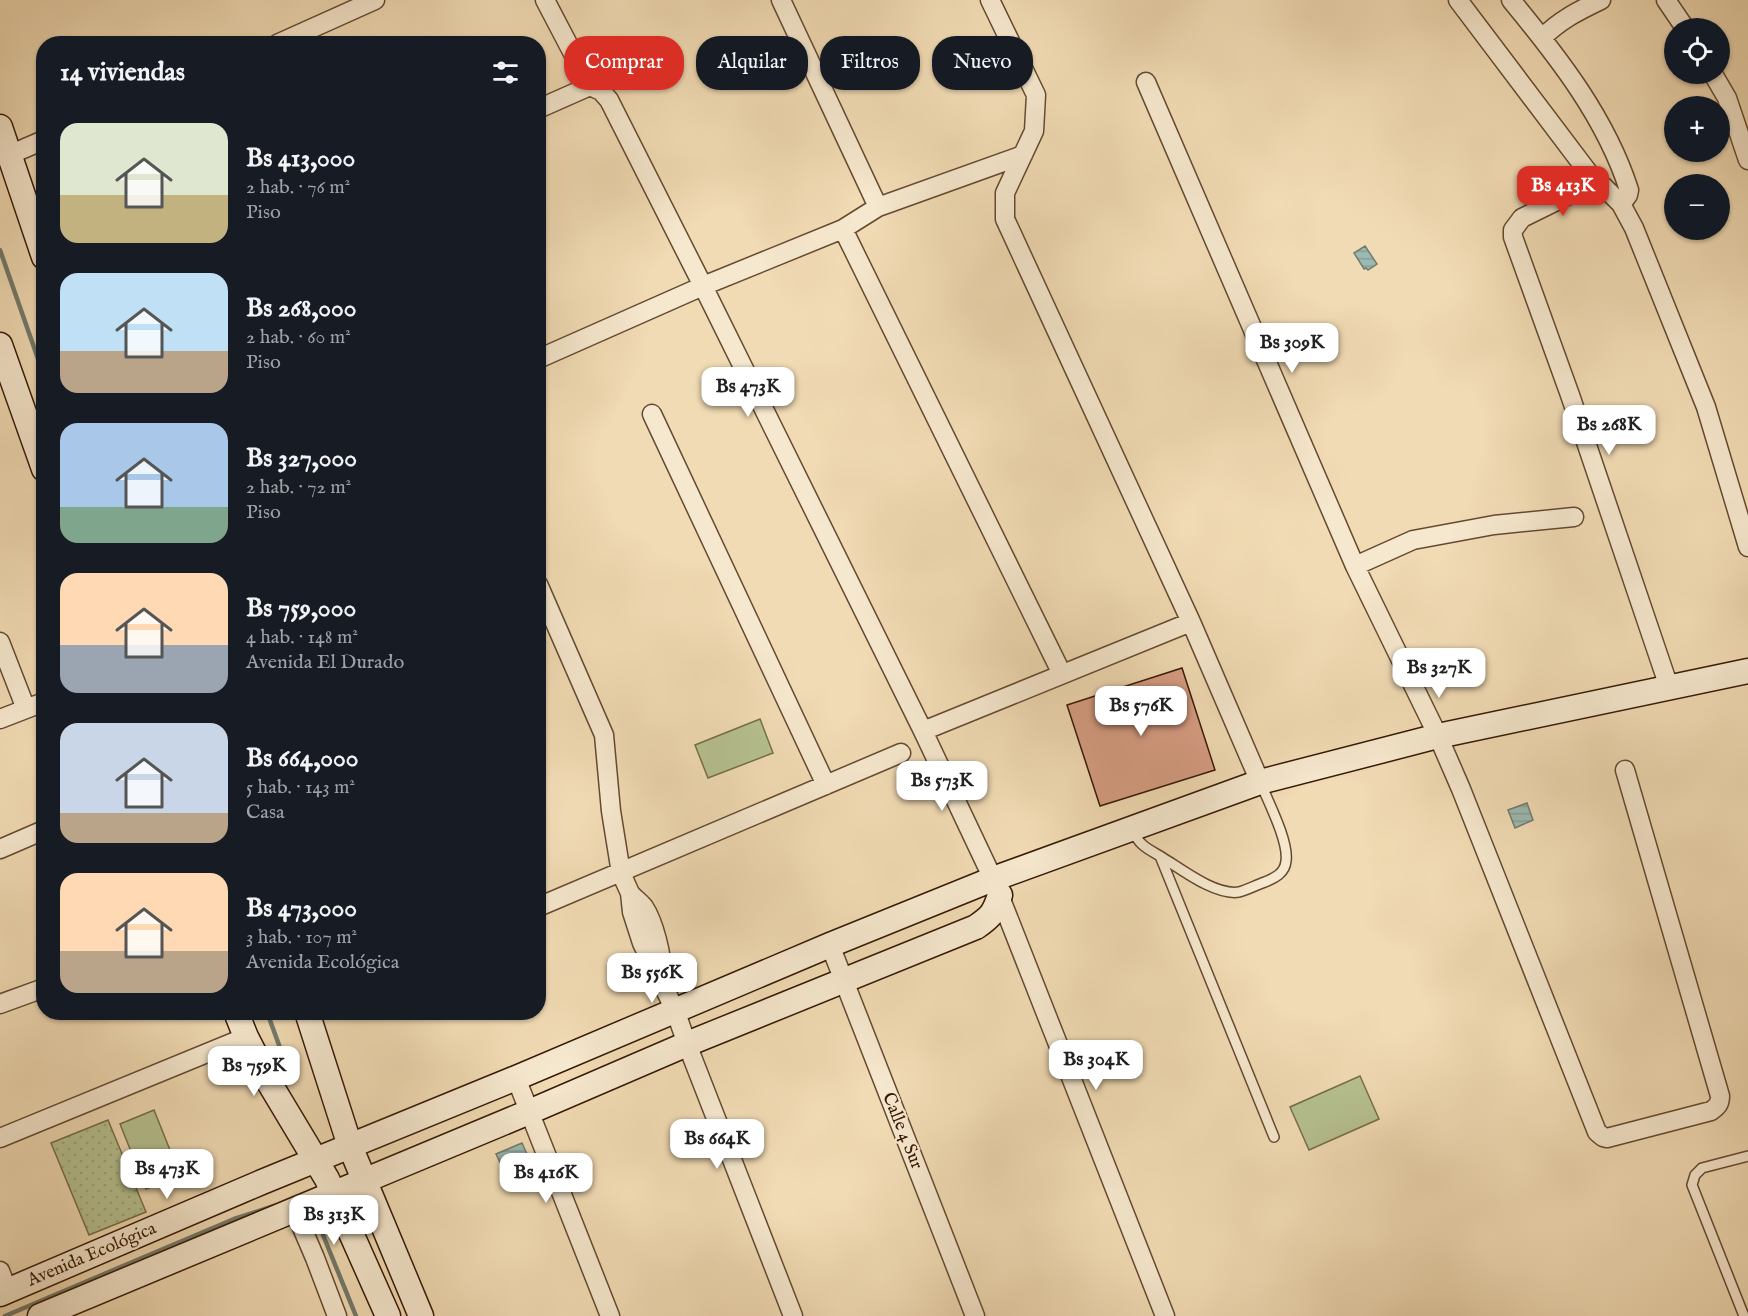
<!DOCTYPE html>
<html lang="es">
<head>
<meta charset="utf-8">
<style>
  :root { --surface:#171b24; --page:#242831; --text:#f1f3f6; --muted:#9ea1a6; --accent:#d93025 }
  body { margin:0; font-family:"IM FELL English",serif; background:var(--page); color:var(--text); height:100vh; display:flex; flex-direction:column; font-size:22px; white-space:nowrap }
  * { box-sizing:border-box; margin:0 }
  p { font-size:20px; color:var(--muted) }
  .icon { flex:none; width:33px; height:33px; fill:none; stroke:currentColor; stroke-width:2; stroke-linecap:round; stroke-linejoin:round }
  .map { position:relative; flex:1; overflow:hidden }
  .side { position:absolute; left:36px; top:36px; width:510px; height:984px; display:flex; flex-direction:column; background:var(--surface); border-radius:24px; box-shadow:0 2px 4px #0004 }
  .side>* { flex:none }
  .top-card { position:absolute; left:564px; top:36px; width:570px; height:54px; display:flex; gap:12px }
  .tools { position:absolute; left:1664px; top:18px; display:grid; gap:12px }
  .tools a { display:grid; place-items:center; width:66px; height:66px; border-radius:50%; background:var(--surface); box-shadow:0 2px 4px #0004; font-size:30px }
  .price { position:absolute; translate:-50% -51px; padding:0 14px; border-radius:12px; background:#fff; color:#222; font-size:20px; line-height:39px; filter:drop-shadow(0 2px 3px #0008) }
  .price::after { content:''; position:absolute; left:50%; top:36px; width:18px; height:14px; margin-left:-9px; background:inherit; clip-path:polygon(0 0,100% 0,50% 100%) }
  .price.current { background:var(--accent); color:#fff }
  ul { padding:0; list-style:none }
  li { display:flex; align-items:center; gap:18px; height:150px; padding:0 24px }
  li span { display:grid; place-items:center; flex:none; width:168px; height:120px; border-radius:18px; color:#555 }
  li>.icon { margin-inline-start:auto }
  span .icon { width:72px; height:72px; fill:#fffc; stroke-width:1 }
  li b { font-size:26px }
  h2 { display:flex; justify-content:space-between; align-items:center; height:72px; padding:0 24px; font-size:26px }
  .pill { padding:0 21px; border-radius:24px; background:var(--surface); box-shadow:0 2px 4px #0004; font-size:21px; line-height:54px }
  .pill.current { background:var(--accent); color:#fff }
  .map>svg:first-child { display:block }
  .grass { fill:#b6c190; stroke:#766d4a; stroke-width:1.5 }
  .park { fill:url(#park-dots); stroke:#766d4a; stroke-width:1.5 }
  .water { fill:url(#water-rules); stroke:#727a6d; stroke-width:1.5 }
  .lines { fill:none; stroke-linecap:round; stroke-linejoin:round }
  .stream { stroke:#727a6d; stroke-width:4.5 }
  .building { fill:#d79d84; stroke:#351905; stroke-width:1.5 }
  .lane-casing { stroke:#644a31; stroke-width:12 }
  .street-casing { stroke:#644a31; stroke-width:21 }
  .secondary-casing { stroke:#351905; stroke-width:27 }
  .lane { stroke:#f6e8ce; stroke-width:9 }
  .street { stroke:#f6e8ce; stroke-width:18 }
  .secondary { stroke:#f6e8ce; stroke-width:24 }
  .labels { text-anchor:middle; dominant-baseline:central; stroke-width:4.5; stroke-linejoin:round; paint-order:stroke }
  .street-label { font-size:18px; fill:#351905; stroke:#f6e8ce }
</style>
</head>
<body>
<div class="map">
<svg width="1748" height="1316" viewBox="0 0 1748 1316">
  <defs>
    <pattern id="park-dots" width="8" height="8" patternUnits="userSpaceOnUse" patternTransform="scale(1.5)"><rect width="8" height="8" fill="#b6c190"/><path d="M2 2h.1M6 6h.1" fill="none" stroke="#9da57b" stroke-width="1.8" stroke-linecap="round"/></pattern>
    <pattern id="water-rules" width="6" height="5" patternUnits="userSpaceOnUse" patternTransform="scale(1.5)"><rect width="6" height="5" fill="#9bbab2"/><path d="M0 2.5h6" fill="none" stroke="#869f98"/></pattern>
  </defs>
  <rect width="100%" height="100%" fill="#f1dbb4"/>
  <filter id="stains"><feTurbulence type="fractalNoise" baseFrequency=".00333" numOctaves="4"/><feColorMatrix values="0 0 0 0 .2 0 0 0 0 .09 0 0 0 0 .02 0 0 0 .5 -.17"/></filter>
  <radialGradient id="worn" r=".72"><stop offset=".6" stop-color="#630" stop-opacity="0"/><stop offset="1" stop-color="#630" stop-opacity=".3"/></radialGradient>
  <path class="grass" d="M760 719 773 753 708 778 695 745Z
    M1360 1076 1379 1119 1309 1150 1290 1107Z
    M154 1110 180 1175 146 1189 120 1124Z"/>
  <path class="park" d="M108 1120 146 1212 89 1235 51 1143Z"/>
  <path class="water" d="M1365 246 1377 264 1368 270 1366 268 1364 269 1354 253Z
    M1527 803 1533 820 1515 828 1508 810Z
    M522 1143 527 1154 501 1165 496 1154Z"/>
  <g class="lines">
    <path class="stream" d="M0 250 44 376
      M267 1012 287 1067
      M323 1235 356 1316
      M5 1316 234 1219 274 1206"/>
  </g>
  <path class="building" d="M1182 668 1215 770 1100 806 1067 705Z"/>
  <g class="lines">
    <defs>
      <path id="lane" d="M1132 829C1139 845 1146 848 1160 856L1274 1137
        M1160 856C1180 868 1215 896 1239 892 1247 890 1256 885 1265 882 1275 878 1285 873 1286 861 1289 842 1268 801 1260 782
        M1744 1316 1692 1185 1695 1175 1702 1168 1748 1156"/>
      <path id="street" d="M781 0 878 207
        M990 0 1036 95 1034 131 1005 193V219L1191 622 1260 782
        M1458 0 1597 184
        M1511 0C1558 57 1606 118 1629 190L1628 195 1621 204 1634 228 1706 407 1748 547
        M1666 0 1685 28
        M1542 38C1560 20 1578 11 1601 0
        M277 44 375 0
        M1713 74 1727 98 1748 160
        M1146 82 1355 566 1438 736 1461 789 1597 1132 1603 1137 1607 1138 1711 1111C1717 1107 1720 1104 1720 1096L1625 770
        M590 86 601 91 609 100 703 286 923 731 993 879 1165 1316
        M538 109 590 86 545 0
        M9 155 44 140
        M1621 204 1603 186 1591 184 1522 218 1513 230V237L1570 395 1669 687
        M843 229 1062 674
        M538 359 703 286 843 229 878 207 1023 155
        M652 414 826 785
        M1355 566 1413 540 1494 525 1574 517
        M538 584 604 735 611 811 621 873 630 893 632 912 642 943 675 1010 687 1044 793 1316
        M0 642 26 709
        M0 719 44 702
        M923 731 1191 622
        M0 849 44 830
        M630 893C634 898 640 902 644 907 654 922 662 955 662 973
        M538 907 901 753
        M830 945 975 1316
        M0 1004 44 988
        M516 1078 610 1316
        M0 1138 246 1037
        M294 1209 315 1258 337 1316
        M0 1271 8 1291"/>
      <path id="secondary" d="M0 127 44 257
        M0 345 44 469
        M236 1012 246 1037 270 1084 327 1179 388 1316
        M307 1012 350 1146 421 1316
        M0 1294 262 1182 516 1078 830 945 993 879 1260 782 1438 736 1748 671
        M40 1316 529 1112 687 1044 976 927C992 916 994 913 1000 895"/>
    </defs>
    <use href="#lane" class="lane-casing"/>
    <use href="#street" class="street-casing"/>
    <use href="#secondary" class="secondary-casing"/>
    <use href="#lane" class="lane"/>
    <use href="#street" class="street"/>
    <use href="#secondary" class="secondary"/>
  </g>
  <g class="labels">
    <g class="street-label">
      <text transform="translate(902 1131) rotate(68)">Calle 4 Sur</text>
      <text transform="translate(92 1255) rotate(-23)">Avenida Ecológica</text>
    </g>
  </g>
  <rect width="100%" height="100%" filter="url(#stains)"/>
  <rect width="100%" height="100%" fill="url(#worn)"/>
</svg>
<div class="tools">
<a><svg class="icon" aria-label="locate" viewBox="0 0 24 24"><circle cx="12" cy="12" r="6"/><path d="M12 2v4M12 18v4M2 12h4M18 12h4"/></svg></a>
<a>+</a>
<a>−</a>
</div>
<b class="price current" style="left:1563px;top:217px">Bs 413K</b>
<b class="price" style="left:1292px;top:374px">Bs 309K</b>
<b class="price" style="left:748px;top:418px">Bs 473K</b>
<b class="price" style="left:1609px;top:456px">Bs 268K</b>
<b class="price" style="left:1439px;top:699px">Bs 327K</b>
<b class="price" style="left:1141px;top:737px">Bs 576K</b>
<b class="price" style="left:942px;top:812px">Bs 573K</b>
<b class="price" style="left:652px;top:1004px">Bs 556K</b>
<b class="price" style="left:1096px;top:1091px">Bs 304K</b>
<b class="price" style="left:254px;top:1097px">Bs 759K</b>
<b class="price" style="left:717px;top:1170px">Bs 664K</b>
<b class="price" style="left:167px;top:1200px">Bs 473K</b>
<b class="price" style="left:546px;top:1204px">Bs 416K</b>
<b class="price" style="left:334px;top:1246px">Bs 313K</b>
<div class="top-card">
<a class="pill current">Comprar</a>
<a class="pill">Alquilar</a>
<a class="pill">Filtros</a>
<a class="pill">Nuevo</a>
</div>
<section class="side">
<h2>14 viviendas<svg class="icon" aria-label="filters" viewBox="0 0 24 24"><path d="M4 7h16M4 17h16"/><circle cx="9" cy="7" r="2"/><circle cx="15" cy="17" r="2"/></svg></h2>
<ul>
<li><span style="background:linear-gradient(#dfe7d0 60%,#c2b280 0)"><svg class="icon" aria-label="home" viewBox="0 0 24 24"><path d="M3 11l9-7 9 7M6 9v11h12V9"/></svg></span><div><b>Bs 413,000</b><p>2 hab. · 76 m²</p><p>Piso</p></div></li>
<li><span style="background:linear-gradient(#bfe0f5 65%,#b9a48a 0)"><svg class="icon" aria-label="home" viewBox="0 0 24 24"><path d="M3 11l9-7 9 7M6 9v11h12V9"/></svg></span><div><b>Bs 268,000</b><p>2 hab. · 60 m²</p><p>Piso</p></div></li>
<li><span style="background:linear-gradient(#a9c7e8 70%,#7fa58c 0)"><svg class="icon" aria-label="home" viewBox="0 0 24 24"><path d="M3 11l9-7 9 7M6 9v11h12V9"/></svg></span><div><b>Bs 327,000</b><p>2 hab. · 72 m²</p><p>Piso</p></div></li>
<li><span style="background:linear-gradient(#ffd9b3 60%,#9aa5b1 0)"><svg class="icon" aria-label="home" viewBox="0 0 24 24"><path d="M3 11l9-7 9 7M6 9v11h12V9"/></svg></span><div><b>Bs 759,000</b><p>4 hab. · 148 m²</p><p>Avenida El Durado</p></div></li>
<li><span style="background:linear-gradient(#c9d6e8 75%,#b9a48a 0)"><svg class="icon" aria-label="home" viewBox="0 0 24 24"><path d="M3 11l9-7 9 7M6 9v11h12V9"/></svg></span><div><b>Bs 664,000</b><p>5 hab. · 143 m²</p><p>Casa</p></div></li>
<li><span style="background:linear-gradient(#ffd9b3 65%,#b9a48a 0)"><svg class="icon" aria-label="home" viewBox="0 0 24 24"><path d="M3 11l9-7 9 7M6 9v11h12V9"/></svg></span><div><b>Bs 473,000</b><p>3 hab. · 107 m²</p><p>Avenida Ecológica</p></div></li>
</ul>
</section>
</div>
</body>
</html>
